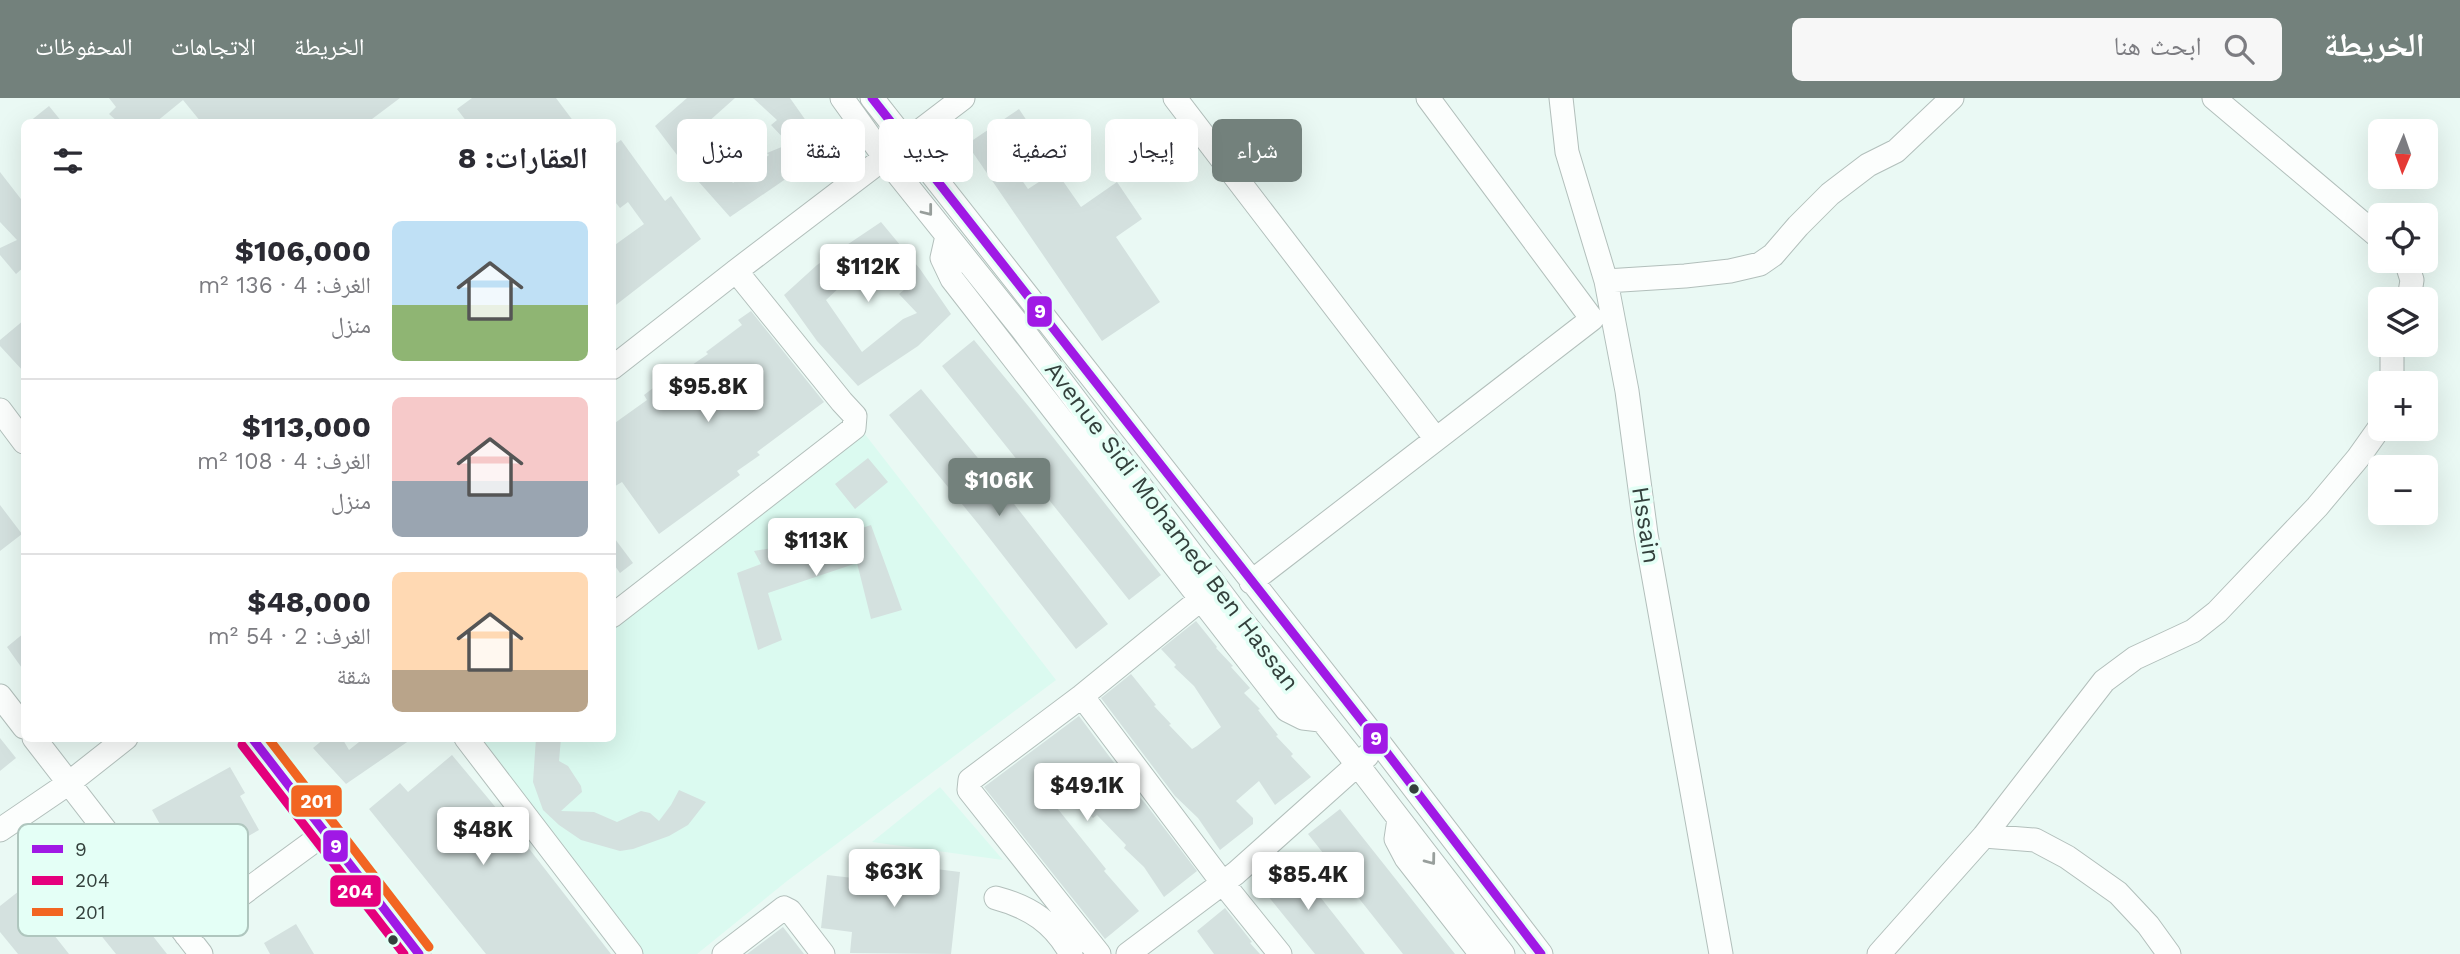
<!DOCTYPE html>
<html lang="ar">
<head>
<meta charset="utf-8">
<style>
  :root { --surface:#fff; --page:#f7f7f7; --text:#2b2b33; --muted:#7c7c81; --line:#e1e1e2; --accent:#73817c }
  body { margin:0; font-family:"Work Sans","Noto Naskh Arabic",sans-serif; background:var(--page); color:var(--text); direction:rtl; height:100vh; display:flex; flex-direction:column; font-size:26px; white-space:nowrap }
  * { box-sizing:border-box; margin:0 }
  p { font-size:23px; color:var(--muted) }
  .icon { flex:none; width:38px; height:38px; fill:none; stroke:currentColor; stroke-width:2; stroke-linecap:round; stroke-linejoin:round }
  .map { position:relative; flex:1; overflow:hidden; direction:ltr }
  .sheet { position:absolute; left:21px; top:21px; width:595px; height:623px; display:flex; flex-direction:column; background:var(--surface); border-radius:10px; box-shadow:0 7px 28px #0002; direction:rtl }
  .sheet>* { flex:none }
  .banner { position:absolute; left:637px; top:21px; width:665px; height:63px; direction:rtl; display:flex; gap:14px }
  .needle { width:46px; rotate:182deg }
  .controls { position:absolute; left:2368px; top:21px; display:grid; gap:14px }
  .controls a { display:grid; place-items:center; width:70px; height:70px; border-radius:10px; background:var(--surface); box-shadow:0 7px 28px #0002; font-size:35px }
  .price { position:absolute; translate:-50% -60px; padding:0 16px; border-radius:7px; background:#fff; color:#222; font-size:23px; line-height:46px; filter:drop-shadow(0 2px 4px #0008) }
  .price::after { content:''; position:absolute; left:50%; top:42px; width:21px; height:16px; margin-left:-10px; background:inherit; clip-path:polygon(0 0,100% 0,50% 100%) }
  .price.selected { background:var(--accent); color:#fff }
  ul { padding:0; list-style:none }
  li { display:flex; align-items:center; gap:21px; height:175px; padding:0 28px }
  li+li { border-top:2px solid var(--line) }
  li span { display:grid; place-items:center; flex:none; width:196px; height:140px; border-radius:10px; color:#555 }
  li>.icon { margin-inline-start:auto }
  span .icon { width:84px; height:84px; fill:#fffc; stroke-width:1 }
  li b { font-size:30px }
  h2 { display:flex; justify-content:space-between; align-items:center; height:84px; padding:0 28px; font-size:30px }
  .pill { padding:0 24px; border-radius:10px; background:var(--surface); box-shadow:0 7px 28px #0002; font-size:24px; line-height:63px }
  .pill.selected { background:var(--accent); color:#fff }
  header { display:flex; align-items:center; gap:42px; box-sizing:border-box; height:98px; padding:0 35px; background:var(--accent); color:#fff }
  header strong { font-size:33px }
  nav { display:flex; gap:38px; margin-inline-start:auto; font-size:24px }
  .search { width:490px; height:63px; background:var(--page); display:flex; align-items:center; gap:18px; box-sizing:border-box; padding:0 24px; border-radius:10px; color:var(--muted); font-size:26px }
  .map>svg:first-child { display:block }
  .built { fill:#dbfaf0 }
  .building { fill:#d4e1df; fill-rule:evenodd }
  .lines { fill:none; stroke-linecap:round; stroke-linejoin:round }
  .minor-casing { stroke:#b2bfbb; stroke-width:25 }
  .minor { stroke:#fcfefd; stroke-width:23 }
  .bus-1-casing { stroke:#e4fff6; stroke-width:14 }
  .bus-2-casing { stroke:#e4fff6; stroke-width:14 }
  .bus-3-casing { stroke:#e4fff6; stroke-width:14 }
  .bus-1 { stroke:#a019e5; stroke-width:9 }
  .bus-2 { stroke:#e5007d; stroke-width:9 }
  .bus-3 { stroke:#f26522; stroke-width:9 }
  .oneway { stroke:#989f9c }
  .bus-dot { fill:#33403c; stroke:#e4fff6; stroke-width:2.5 }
  .labels { text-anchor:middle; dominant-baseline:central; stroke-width:7; stroke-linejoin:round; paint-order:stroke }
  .street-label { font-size:24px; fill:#33403c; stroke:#e4fff6 }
  .key { fill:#e4fff6; stroke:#afc6be; stroke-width:2 }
  .key-label { font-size:19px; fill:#33403c }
  .line-badge { stroke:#e4fff6; stroke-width:2.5 }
  .badge-label { font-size:19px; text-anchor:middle; font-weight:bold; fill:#fff }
</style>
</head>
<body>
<header>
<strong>الخريطة</strong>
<div class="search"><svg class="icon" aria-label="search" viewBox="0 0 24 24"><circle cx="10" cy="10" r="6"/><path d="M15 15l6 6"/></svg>ابحث هنا</div>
<nav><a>الخريطة</a><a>الاتجاهات</a><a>المحفوظات</a></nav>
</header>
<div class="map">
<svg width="2460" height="856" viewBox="0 0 2460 856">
  <rect width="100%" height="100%" fill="#eaf9f4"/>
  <path class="built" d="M864 335 1056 582 787 783 697 856H637L478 640H612L613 524Z
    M940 689 1003 762 872 744Z"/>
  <path class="building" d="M109 0H400L368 24H201L183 2 156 24H118L109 16 116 9Z
    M472 0H556L574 24H467L457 11Z
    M687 0H735L698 33 733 85 769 57 767 55 789 46 771 27 777 22 753 0H790L823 47 790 78 730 119 690 74 655 28Z
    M49 8 62 24H29Z
    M1019 11 1039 41 1008 62 1028 91 1056 73 1081 109 1117 84 1142 121 1116 139 1160 204 1102 243 967 46Z
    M621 42 665 103 671 98 701 141 612 210V149L644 126 628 104 620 110 612 100V48Z
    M0 74 24 105V169L16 176 0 157V150L17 142 0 124Z
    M881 124 920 171 951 216 918 248 858 288 817 243 784 197 817 167ZM876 165 905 191 899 196 917 215 903 221 862 254 826 202 855 175 857 178Z
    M751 213 824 304 757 354 760 357 737 373 740 377 659 436 622 384 612 390V327L647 302 644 297 661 284 663 287 708 256 706 254 742 227 738 222Z
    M24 222V274L0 248V242Z
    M974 242 1034 315 1161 477 1129 502 942 268Z
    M921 291 982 365 1108 526 1076 551 980 428 889 317Z
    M868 360 888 384 855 411 835 386Z
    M0 407 22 436 0 453Z
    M871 427 902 512 871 521 857 465 768 495 782 542 758 552 737 475 761 466 754 453 772 450 778 458Z
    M612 437 633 465 620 475 612 464Z
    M1196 523 1217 549 1216 550 1233 568 1231 569 1250 590 1244 595 1260 611 1258 612 1278 637 1276 638 1293 656 1291 658 1311 679 1275 707 1259 683 1236 703 1253 720V726L1220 752 1198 720 1175 698 1101 600 1131 576 1156 607 1154 608 1171 626 1169 627 1192 651 1197 648 1221 629 1194 588 1174 569 1176 567 1161 551Z
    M24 535V573L7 549Z
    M1079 618 1115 666 1111 669 1145 705 1197 773 1164 799 1144 769 1124 750 1126 747 1097 717 1093 720 1052 681 1041 690 1106 771 1104 773 1139 813 1105 841 984 689Z
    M0 640 16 660 0 673Z
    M325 640H342L349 652 364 640H413L346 686 313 650Z
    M536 640H561L559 663 568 668 581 688 582 694 561 713 594 714 617 724 641 713 650 715 659 723 671 707 679 692 706 704 688 727 669 738 633 751 620 753 581 742 559 727 543 712 533 684Z
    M452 657 513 730 611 856H486L369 711 400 685 408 694Z
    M230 669 245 695 240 698 259 732 186 773 152 712Z
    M1340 711 1371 750 1455 856H1403L1308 736Z
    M77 742 108 781 167 856H116L45 768Z
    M1290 761 1321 800 1365 856H1315L1259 787Z
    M864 762 960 774 951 856 850 855 852 834 821 830 827 777 862 781Z
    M19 793 50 832 69 856H18L0 834V808Z
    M1225 810 1252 844 1250 845 1260 856H1214L1197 833Z
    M296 826 314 856H270L264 845Z
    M783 829 804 856H747Z"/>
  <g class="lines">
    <defs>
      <path id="minor" d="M842 0 885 60 1022 231 1237 516 1357 666 1503 856
        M872 0 1381 647 1541 856
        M1175 0 1436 341
        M1561 0 1567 54 1606 183 1627 293 1646 436 1721 856
        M2214 0 2380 140
        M947 138 942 160 952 181 1287 612 1303 620 1320 622
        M2406 163 2412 182 2409 201
        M1606 183 1685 178 1730 173 1760 166 1773 157 1798 128 1830 96 1868 67 1896 53 1952 0
        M612 270 736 173 963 0
        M2392 285V247
        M0 312 24 344
        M1251 484 1592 221 1428 0
        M612 518 854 330 855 318 842 304 736 173
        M0 598 24 629
        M1082 598 1222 784 1280 856
        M34 640 201 856
        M252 640 419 856
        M466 640 631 856
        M1399 721 1396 741 1406 760 1481 856
        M0 732 69 685 126 640
        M1984 738 2035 742 2067 759 2118 795 2148 827 2169 856
        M996 800C1030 809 1054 825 1071 856
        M186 837 325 735
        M724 856 784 810 790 813 823 856
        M1099 856 969 692 970 682 1082 598 1201 501
        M1128 856 1236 775 1367 658
        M1879 856 1984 738 2104 583 2135 560 2193 533 2217 514 2317 409 2358 360 2380 329"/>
    </defs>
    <use href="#minor" class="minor-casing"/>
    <use href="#minor" class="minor"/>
    <defs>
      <path id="bus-1" d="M872 0 1381 647 1541 856
        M252 640 419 856"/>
      <path id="bus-2" d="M242 647 404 856"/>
      <path id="bus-3" d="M268 640 429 849"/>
    </defs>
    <use href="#bus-1" class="bus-1-casing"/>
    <use href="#bus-2" class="bus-2-casing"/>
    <use href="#bus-3" class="bus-3-casing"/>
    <use href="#bus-1" class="bus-1"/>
    <use href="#bus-2" class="bus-2"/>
    <use href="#bus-3" class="bus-3"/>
  </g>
  <defs><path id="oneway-chevron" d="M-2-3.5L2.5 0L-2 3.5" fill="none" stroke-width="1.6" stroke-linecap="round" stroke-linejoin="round" transform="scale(1.75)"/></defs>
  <g class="oneway">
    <use href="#oneway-chevron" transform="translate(928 113) rotate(52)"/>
    <use href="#oneway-chevron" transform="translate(1431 762) rotate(53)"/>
  </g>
  <g class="bus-dot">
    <circle cx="1414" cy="691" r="6"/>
    <circle cx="393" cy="842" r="6"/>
  </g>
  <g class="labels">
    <g class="street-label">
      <text transform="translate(1646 427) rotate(81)">Hssain</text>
      <text transform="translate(1172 428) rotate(53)">Avenue Sidi Mohamed Ben Hassan</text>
    </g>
  </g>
  <rect x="18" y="726" width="230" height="112" rx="10" class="key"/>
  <rect x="32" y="747" width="31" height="8" fill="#a019e5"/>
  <rect x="32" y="778" width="31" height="9" fill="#e5007d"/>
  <rect x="32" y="810" width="31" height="8" fill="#f26522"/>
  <g class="key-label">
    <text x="75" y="758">9</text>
    <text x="75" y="789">204</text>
    <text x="75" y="821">201</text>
  </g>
  <g class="line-badge">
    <rect x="1026" y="197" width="27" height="33" rx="7" fill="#a019e5"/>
    <rect x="1362" y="624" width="27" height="33" rx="7" fill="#a019e5"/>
    <rect x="290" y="686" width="53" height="34" rx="7" fill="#f26522"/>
    <rect x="322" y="731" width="27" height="34" rx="7" fill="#a019e5"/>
    <rect x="329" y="776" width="53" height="34" rx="7" fill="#e5007d"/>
  </g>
  <g class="badge-label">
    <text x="1040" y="220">9</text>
    <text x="1376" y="647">9</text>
    <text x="316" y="710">201</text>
    <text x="336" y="755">9</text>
    <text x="355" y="800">204</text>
  </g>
</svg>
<div class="controls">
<a><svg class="needle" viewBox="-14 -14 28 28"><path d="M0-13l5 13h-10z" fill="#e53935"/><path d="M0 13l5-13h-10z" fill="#7c7c81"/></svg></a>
<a><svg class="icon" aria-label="locate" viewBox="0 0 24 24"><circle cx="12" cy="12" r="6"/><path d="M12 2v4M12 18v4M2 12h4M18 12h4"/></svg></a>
<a><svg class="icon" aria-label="layers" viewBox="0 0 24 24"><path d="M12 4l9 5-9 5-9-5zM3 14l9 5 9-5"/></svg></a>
<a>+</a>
<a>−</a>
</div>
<b class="price" style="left:868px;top:206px">$112K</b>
<b class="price" style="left:708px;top:326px">$95.8K</b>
<b class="price selected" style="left:999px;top:420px">$106K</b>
<b class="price" style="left:816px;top:480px">$113K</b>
<b class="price" style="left:1087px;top:725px">$49.1K</b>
<b class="price" style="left:483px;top:769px">$48K</b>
<b class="price" style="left:894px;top:811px">$63K</b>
<b class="price" style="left:1308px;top:814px">$85.4K</b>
<div class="banner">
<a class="pill selected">شراء</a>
<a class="pill">إيجار</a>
<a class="pill">تصفية</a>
<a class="pill">جديد</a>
<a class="pill">شقة</a>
<a class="pill">منزل</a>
</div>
<section class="sheet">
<h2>العقارات: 8<svg class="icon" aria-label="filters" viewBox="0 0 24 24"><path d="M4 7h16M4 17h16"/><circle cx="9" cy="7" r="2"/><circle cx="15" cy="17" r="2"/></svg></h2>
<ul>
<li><span style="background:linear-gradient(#bfe0f5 60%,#8fb573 0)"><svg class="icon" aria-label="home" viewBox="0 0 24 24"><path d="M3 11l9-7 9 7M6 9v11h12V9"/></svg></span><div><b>$106,000</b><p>الغرف: 4 · 136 m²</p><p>منزل</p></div></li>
<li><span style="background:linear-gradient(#f6c9c9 60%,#9aa5b1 0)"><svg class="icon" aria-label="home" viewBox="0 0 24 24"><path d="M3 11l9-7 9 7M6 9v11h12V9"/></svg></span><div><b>$113,000</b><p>الغرف: 4 · 108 m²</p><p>منزل</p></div></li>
<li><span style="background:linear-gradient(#ffd9b3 70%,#b9a48a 0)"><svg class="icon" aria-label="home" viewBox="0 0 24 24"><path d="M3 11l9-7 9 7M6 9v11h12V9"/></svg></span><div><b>$48,000</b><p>الغرف: 2 · 54 m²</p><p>شقة</p></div></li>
</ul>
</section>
</div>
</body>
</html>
